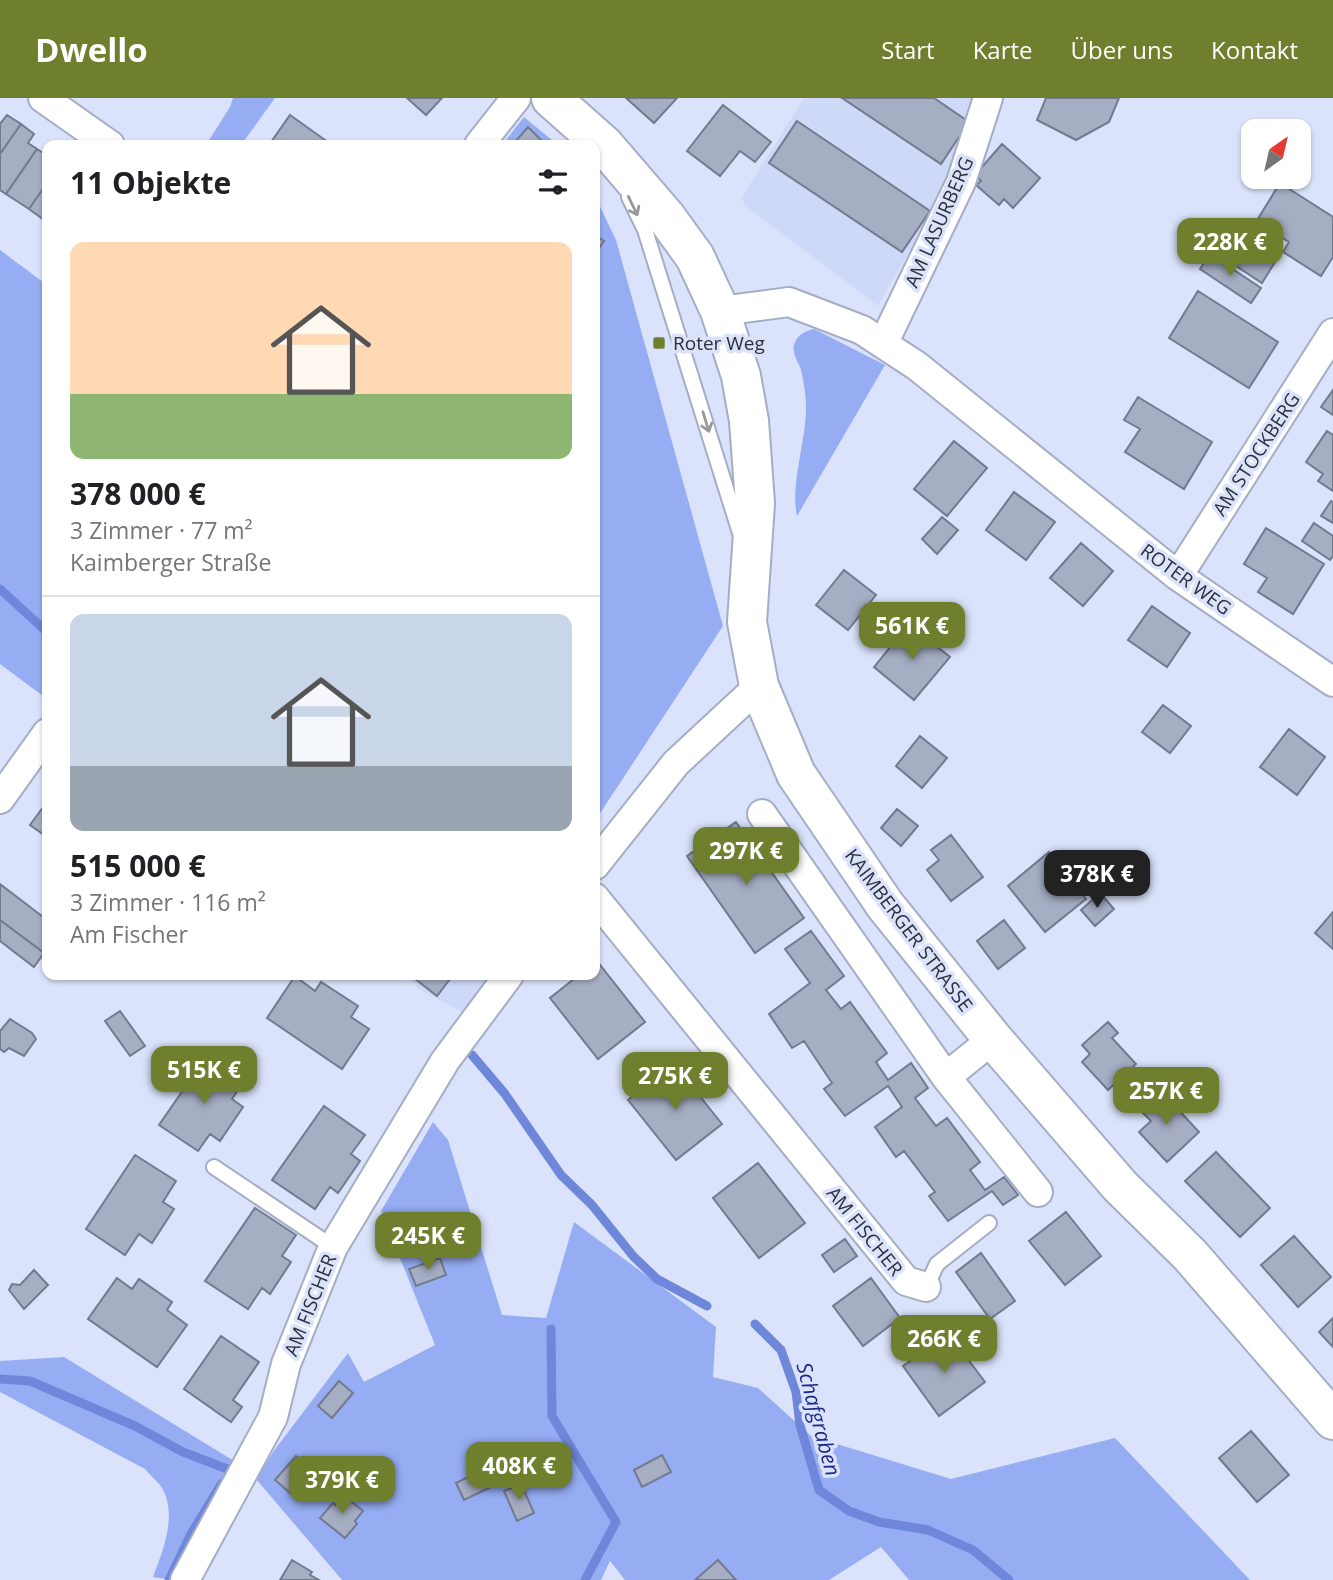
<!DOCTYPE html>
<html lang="de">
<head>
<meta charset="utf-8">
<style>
  :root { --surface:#fff; --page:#f2f2f2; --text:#202124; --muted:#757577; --line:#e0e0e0; --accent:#6e7f2e }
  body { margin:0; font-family:"Open Sans",sans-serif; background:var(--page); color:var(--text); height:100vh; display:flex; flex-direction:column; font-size:26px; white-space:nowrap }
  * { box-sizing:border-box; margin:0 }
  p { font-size:23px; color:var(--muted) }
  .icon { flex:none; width:38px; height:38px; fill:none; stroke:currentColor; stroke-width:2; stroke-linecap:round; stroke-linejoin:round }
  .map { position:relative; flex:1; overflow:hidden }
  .drawer { position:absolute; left:42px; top:42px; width:558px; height:840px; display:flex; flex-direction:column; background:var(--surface); border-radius:14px; box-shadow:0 2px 5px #0004 }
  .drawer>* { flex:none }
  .needle { width:46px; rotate:34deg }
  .controls { position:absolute; left:1241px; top:21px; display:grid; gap:14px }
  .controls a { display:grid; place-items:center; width:70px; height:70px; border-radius:14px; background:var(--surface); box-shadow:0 2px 5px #0004; font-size:35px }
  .price { position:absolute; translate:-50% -60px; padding:0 16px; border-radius:14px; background:var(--accent); color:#fff; font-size:23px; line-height:46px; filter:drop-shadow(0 2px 4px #0008) }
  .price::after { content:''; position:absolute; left:50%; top:42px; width:21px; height:16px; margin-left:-10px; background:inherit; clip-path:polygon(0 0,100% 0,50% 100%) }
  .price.on { background:#222; color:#fff }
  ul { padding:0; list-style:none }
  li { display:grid; align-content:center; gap:14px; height:371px; padding:0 28px }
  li+li { border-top:2px solid var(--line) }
  li span { display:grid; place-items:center; height:217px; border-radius:14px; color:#555 }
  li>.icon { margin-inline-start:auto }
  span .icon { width:126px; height:126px; fill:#fffc; stroke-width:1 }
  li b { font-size:30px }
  h2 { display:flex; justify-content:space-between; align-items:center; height:84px; padding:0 28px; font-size:30px }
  header { display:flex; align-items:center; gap:42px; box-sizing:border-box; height:98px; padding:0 35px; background:var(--accent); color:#fff }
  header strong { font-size:33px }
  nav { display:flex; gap:38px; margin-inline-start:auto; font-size:24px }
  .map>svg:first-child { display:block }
  .built { fill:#ced8f7 }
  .green { fill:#96adf4 }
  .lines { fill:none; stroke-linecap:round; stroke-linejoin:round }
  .stream { stroke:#6e87da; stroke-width:9 }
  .building { fill:#a6aec4; stroke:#727a8f; stroke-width:2 }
  .service-casing { stroke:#a5adc4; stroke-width:18 }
  .minor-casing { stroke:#a5adc4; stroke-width:32 }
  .secondary-casing { stroke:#a5adc4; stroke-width:42 }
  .service { stroke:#fff; stroke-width:14 }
  .minor { stroke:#fff; stroke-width:28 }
  .secondary { stroke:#fff; stroke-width:38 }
  .oneway { stroke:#96989c }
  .poi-dot { fill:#6e7f2e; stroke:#dae3fb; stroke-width:2.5 }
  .labels { text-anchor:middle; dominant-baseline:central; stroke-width:7; stroke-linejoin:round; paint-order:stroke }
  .street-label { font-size:19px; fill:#2d3039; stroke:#dae3fb }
  .poi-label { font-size:19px; fill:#2d3039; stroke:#dae3fb; text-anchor:start }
  .water-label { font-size:21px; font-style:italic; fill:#1d2788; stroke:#dae3fb }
</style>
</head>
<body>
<header>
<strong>Dwello</strong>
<nav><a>Start</a><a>Karte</a><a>Über uns</a><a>Kontakt</a></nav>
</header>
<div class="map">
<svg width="1333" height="1482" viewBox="0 0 1333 1482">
  <rect width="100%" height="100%" fill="#dae3fb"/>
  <path class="built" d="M804 0H977L950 82 878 208 744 107 742 99Z
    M406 877H493L464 915 419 891Z"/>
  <path class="green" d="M233 0H275L241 47H206L230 9Z
    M524 19 558 47H502Z
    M595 98 616 142 723 528 595 723Z
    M0 152 47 187V601L0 566Z
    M814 231 885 267 797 418C790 389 806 343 806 310 806 298 804 284 801 272 798 264 792 255 794 247 797 237 805 233 814 231Z
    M433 1024 448 1042 502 1217 546 1220 574 1124 716 1229 713 1279 758 1290 811 1338 951 1381 1115 1340 1250 1482H909L881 1449 829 1482H625L610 1463 601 1482H342L256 1381 273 1354 348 1255 364 1284 435 1247 381 1113Z
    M64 1259 239 1366 173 1482 153 1479C163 1452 179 1415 160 1387 155 1381 149 1376 145 1371L0 1294V1263Z"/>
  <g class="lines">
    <path class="stream" d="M0 491 47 534
      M472 957 505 996 561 1077 592 1107 633 1158 657 1181 707 1208
      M755 1226 781 1252 796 1294 800 1327 819 1392 849 1413 879 1424 928 1432 973 1452 1009 1482
      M551 1231 552 1318 616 1424 585 1482
      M0 1281 30 1283 135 1328 183 1354 230 1372
      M169 1482 191 1436 222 1385"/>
  </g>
  <path class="building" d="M407 0H442L426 17Z
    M626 0H677L654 25Z
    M842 0H934L969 24 941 66Z
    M1046 0H1119L1109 24 1076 42 1037 22Z
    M723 7 771 44 755 64 740 53 720 78 687 53Z
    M7 17 21 26 0 56V26Z
    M290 17 332 47H269Z
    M797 23 930 113 902 154 769 65Z
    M21 26 34 36 28 45 37 51 6 96 0 92V56Z
    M528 29 546 47H517L514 45Z
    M1002 46 1040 80 1013 110 1004 101 999 107 976 87 981 83 975 77Z
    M37 51 46 57 47 54V85L29 111 6 96Z
    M47 85V124L29 111Z
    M1280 85 1333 119V159L1321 178 1283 154 1289 144 1256 124Z
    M595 137 604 143 595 156Z
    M1243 144 1275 164 1262 185 1230 164Z
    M1210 156 1261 190 1251 205 1200 171Z
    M1198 193 1278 244 1249 290 1169 240Z
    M1333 292V317L1321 309Z
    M1138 299 1212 344 1184 391 1125 354 1140 331 1124 322Z
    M1327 333 1333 337V393L1318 383 1323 376 1306 364Z
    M954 343 987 370 947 418 914 391Z
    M1014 394 1055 424 1026 462 986 432Z
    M1331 403 1333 404V425L1321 418Z
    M942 419 958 432 937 456 922 441Z
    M1314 425 1333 438V458L1330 462 1302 443Z
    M1266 430 1324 466 1293 516 1258 494 1267 480 1244 466Z
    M1081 445 1113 473 1083 508 1050 480Z
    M844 472 876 497 848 532 816 507Z
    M1152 508 1190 535 1167 569 1128 542Z
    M909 526 950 559 914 602 874 569Z
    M1163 607 1191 628 1170 655 1142 634Z
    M1289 631 1325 659 1297 697 1260 669Z
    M920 638 947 660 922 690 896 668Z
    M47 704V739L30 727Z
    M897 711 918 728 901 748 881 730Z
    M736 724 804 820 755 855 687 758Z
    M951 737 983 779 951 803 927 772 939 762 931 752Z
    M1049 754 1086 801 1045 834 1008 788Z
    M0 786 47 822V857L0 822Z
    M1100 795 1114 811 1095 828 1081 812Z
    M1333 814V851L1315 835Z
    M0 822 44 855 34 869 0 843Z
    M1004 822 1025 850 998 871 977 843Z
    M811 833 844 878 826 892 841 911 850 904 887 955 876 964 888 982 911 965 928 990 915 1000 936 1028 947 1020 980 1064 970 1072 985 1092 1004 1079 1018 1097 1003 1107 992 1093 948 1123 929 1098 935 1094 904 1053 896 1059 875 1029 902 1009 888 988 845 1018 824 991 832 985 804 943 792 950 769 916 810 885 785 851Z
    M597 863 645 924 598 961 550 900 579 877H595Z
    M410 877H453L437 898Z
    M295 878 315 893 321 884 358 908 351 919 369 931 342 971 267 920Z
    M120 913 145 948 130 958 105 923Z
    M10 921 32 935 36 941 24 958 9 950 4 954 0 951V933Z
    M1108 924 1118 935 1112 940 1136 966 1108 992 1082 964 1090 956 1082 947Z
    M206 959 243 985 232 1001 243 1009 220 1043 210 1036 198 1053 159 1027Z
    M674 966 722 1026 676 1062 628 1002Z
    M1161 993 1199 1034 1167 1064 1139 1034 1151 1023 1140 1012Z
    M324 1008 365 1037 351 1056 360 1063 338 1095 330 1089 315 1111 272 1082Z
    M1216 1054 1270 1110 1240 1139 1185 1083Z
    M135 1057 176 1083 163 1104 174 1111 152 1145 139 1136 125 1157 86 1131Z
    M758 1065 805 1125 759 1160 713 1100Z
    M255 1110 296 1137 282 1158 291 1164 270 1196 262 1190 248 1211 205 1183Z
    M1066 1114 1101 1158 1065 1187 1029 1143Z
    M1294 1138 1331 1179 1298 1209 1261 1167Z
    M845 1141 857 1158 834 1174 822 1157Z
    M981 1155 1015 1203 990 1221 956 1174Z
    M440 1160 446 1177 416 1188 409 1171Z
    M34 1172 48 1187 24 1211 9 1192 12 1186 20 1187Z
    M117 1180 132 1191 139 1181 172 1204 167 1212 187 1227 157 1269 88 1221Z
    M871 1180 900 1220 863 1248 833 1208Z
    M1333 1220V1249L1319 1234Z
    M949 1236 985 1284 939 1318 903 1268Z
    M221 1238 259 1264 233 1302 242 1309 231 1324 184 1291Z
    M339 1283 353 1295 332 1320 318 1308Z
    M1251 1333 1289 1377 1257 1404 1219 1360Z
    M662 1357 671 1374 642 1389 634 1372Z
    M296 1358 319 1378 298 1402 275 1382Z
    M484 1371 493 1388 464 1402 456 1385Z
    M521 1386 534 1415 517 1423 504 1393Z
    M343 1397 363 1413 355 1423 357 1426 345 1440 320 1420 333 1405 335 1407Z
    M292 1462 312 1474 310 1477 319 1482H280Z
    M718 1462 736 1482H695Z"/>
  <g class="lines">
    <defs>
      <path id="service" d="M629 99 645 132 740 435
        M214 1069 333 1149
        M926 1189 937 1166 989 1125"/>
      <path id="minor" d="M43 0 110 47
        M479 47 516 0
        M720 213 789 204 862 232 917 268 1178 478 1333 584
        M884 244 961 84 988 0
        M1178 478 1333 235
        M0 701 47 635
        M762 716 946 979 1038 1094
        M595 767 676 665 759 588
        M595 800 906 1183 926 1189
        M946 979 993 941
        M185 1482 273 1319 286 1266 333 1149 445 963 509 877"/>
      <path id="secondary" d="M551 0 604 47 666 119 695 159 720 213 741 278 749 323 755 405 747 524 759 588 796 676 885 807 993 941 1120 1088 1190 1157 1333 1322"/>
    </defs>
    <use href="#service" class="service-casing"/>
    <use href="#minor" class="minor-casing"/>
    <use href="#secondary" class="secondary-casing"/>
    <use href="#service" class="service"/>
    <use href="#minor" class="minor"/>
    <use href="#secondary" class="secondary"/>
  </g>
  <defs><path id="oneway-shaft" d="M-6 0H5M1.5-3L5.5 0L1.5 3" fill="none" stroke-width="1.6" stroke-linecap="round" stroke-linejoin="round" transform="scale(1.75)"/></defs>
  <g class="oneway">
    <use href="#oneway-shaft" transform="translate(633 108) rotate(64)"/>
    <use href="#oneway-shaft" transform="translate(706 324) rotate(73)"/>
  </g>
  <rect class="poi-dot" x="652" y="238" width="14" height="14" rx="3.5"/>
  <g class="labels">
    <g class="street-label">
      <text transform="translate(939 124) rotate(-66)">AM LASURBERG</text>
      <text transform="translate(1256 356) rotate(-57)">AM STOCKBERG</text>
      <text transform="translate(1186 481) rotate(36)">ROTER WEG</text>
      <text transform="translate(909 832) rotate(53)">KAIMBERGER STRASSE</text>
      <text transform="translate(865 1133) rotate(51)">AM FISCHER</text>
      <text transform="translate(310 1207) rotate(-68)">AM FISCHER</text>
    </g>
    <g class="poi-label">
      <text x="673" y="245">Roter Weg</text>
    </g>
    <g class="water-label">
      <text transform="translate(819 1321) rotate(75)">Schafgraben</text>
    </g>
  </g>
</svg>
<div class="controls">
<a><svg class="needle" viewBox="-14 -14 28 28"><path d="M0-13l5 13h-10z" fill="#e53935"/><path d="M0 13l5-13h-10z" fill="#757577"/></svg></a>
</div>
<b class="price" style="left:1230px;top:180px">228K €</b>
<b class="price" style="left:912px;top:564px">561K €</b>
<b class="price" style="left:746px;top:789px">297K €</b>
<b class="price on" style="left:1097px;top:812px">378K €</b>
<b class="price" style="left:204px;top:1008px">515K €</b>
<b class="price" style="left:675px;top:1014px">275K €</b>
<b class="price" style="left:1166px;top:1029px">257K €</b>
<b class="price" style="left:428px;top:1174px">245K €</b>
<b class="price" style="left:944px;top:1277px">266K €</b>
<b class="price" style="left:519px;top:1404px">408K €</b>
<b class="price" style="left:342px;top:1418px">379K €</b>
<section class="drawer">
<h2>11 Objekte<svg class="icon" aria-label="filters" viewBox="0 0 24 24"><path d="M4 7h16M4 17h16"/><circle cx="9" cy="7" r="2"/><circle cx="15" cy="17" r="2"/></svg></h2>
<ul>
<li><span style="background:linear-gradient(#ffd9b3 70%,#8fb573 0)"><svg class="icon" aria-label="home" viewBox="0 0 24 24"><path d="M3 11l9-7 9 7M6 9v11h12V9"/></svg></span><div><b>378 000 €</b><p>3 Zimmer · 77 m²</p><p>Kaimberger Straße</p></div></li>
<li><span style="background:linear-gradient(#c9d6e8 70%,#9aa5b1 0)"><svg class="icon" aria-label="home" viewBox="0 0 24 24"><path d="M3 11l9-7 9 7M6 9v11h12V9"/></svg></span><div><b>515 000 €</b><p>3 Zimmer · 116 m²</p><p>Am Fischer</p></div></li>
</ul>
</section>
</div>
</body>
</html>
